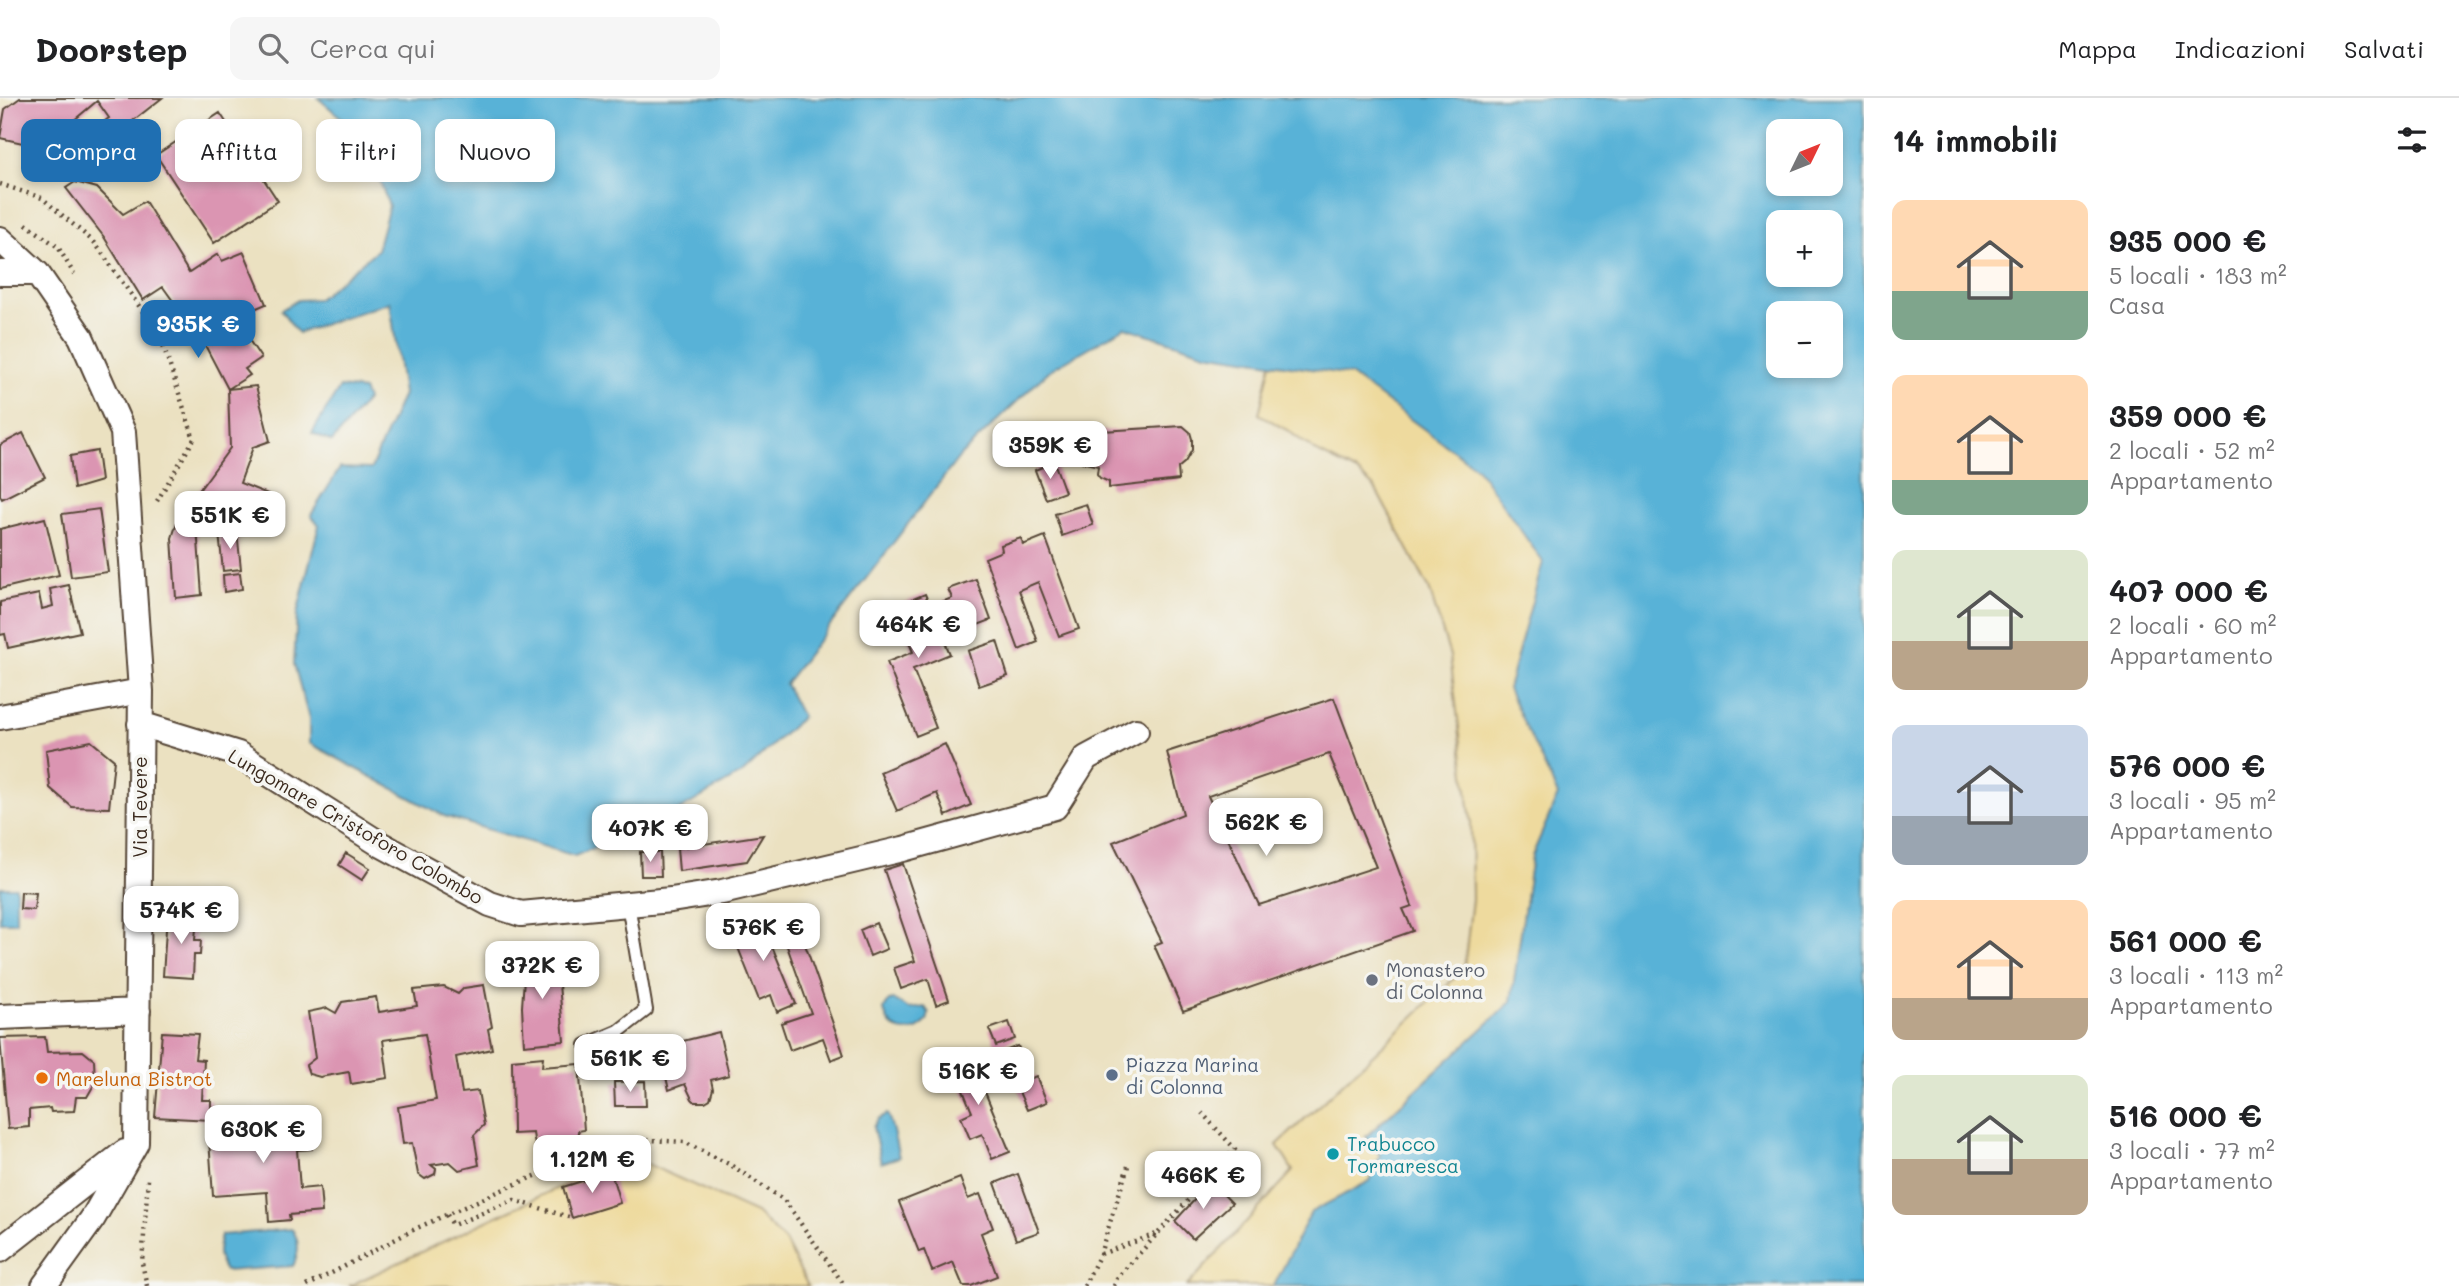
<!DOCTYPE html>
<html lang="it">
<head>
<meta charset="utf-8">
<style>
  :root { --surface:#fff; --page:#f6f6f6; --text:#202124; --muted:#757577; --line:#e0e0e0; --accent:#1f6fb2 }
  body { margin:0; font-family:Mali,sans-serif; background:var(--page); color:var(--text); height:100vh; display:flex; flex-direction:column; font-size:26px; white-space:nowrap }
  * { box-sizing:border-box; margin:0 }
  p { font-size:23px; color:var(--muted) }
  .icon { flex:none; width:38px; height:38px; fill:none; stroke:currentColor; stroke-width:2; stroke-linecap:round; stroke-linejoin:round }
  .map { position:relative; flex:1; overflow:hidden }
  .sheet { display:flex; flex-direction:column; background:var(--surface); width:595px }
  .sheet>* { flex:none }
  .guide { position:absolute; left:21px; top:21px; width:665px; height:63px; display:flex; gap:14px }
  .needle { width:46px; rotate:47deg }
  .buttons { position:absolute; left:1766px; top:21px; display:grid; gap:14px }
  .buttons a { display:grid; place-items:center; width:77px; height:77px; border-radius:14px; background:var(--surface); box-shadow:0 4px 10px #0003; font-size:35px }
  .price { position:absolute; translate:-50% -60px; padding:0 16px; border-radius:14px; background:#fff; color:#222; font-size:23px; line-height:46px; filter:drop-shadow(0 2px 4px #0008) }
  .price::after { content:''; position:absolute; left:50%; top:42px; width:21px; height:16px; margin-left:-10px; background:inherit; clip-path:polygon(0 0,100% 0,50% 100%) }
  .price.active { background:var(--accent); color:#fff }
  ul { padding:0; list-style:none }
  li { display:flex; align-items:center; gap:21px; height:175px; padding:0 28px }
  li span { display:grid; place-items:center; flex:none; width:196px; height:140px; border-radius:14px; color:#555 }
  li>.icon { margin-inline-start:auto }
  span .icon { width:84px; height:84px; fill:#fffc; stroke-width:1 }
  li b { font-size:30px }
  h2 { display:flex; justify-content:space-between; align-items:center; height:84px; padding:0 28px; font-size:30px }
  .chip { padding:0 24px; border-radius:14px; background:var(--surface); box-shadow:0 4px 10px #0003; font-size:24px; line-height:63px }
  .chip.active { background:var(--accent); color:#fff }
  header { display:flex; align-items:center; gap:42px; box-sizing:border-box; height:98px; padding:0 35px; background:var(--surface); border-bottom:2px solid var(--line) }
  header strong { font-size:33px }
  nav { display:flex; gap:38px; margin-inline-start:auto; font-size:24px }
  .search { width:490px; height:63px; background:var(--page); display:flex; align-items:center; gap:18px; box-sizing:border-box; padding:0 24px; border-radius:14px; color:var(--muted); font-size:26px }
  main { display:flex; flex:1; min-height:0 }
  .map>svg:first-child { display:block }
  .sand { fill:#eeda9e; stroke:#94825e; stroke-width:2 }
  .water { fill:#59b2d7; stroke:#4a6e7a; stroke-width:2; fill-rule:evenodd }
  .building { fill:#db95b2; fill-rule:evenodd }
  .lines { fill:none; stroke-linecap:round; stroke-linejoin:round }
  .service-casing { stroke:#554536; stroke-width:16 }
  .minor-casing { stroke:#554536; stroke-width:28 }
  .path { stroke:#554536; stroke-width:4.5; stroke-dasharray:2 5; stroke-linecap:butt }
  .service { stroke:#fff; stroke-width:12 }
  .minor { stroke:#fff; stroke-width:24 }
  .worship-dot { fill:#6b7280; stroke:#f6f6f2; stroke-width:2.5 }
  .service-dot { fill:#5c6f8a; stroke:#f6f6f2; stroke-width:2.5 }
  .food-dot { fill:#e8710a; stroke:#f6f6f2; stroke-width:2.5 }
  .culture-dot { fill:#0f9aa8; stroke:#f6f6f2; stroke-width:2.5 }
  .labels { text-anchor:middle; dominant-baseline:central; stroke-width:7; stroke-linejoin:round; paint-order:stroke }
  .street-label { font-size:19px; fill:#3b2a1e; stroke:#f6f6f2 }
  .worship-label { font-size:19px; fill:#5b616d; stroke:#f6f6f2; text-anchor:start }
  .service-label { font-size:19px; fill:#4e5e75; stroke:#f6f6f2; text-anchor:start }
  .food-label { font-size:19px; fill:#c56008; stroke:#f6f6f2; text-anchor:start }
  .culture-label { font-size:19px; fill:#0d838f; stroke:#f6f6f2; text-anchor:start }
</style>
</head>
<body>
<header>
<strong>Doorstep</strong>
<div class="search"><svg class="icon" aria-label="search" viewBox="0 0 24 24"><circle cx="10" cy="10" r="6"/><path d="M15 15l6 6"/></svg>Cerca qui</div>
<nav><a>Mappa</a><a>Indicazioni</a><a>Salvati</a></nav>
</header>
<main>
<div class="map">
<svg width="1864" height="1188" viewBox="0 0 1864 1188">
  <rect width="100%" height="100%" fill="#f6f6f2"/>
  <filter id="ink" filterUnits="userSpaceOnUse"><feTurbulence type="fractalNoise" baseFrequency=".0143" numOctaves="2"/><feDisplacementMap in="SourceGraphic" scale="14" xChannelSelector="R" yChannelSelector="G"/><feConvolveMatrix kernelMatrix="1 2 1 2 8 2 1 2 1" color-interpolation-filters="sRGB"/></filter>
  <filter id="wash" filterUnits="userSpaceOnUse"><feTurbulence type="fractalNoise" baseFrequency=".00686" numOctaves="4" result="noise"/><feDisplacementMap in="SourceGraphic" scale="28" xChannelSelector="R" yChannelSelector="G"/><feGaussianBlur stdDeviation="1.57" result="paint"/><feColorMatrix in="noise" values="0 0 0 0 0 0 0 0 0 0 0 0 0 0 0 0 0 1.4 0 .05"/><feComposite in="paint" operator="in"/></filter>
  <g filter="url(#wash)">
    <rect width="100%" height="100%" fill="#ebe1c1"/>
    <path class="sand" d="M1271 265 1350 276 1477 370 1543 464 1508 591 1559 697 1532 758 1511 904 1366 1038 1380 1057 1370 1083 1311 1115 1274 1188H1187L1293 1073 1277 1047 1464 871 1472 801 1471 724 1450 558 1429 490 1375 390 1357 374 1317 354 1287 332 1259 316Z
      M610 1065H645L756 1115 785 1143 808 1188H349Z"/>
    <path class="water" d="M318 0H1864V1188H1274L1311 1114 1370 1083 1380 1057 1366 1039 1511 904 1532 758 1558 697 1508 591 1543 464 1477 370 1350 277 1206 255 1125 229 1050 272 960 358 785 586 802 619 744 674 669 718 575 758 444 718 309 645V621L294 566 297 516 319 427 311 417 340 370 371 371 403 296 390 204 298 235 281 212 298 202 318 201 377 152 389 108 364 39ZM1778 33H1830V86H1778ZM1778 124H1830V177H1778ZM1778 215H1830V268H1778Z
      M340 289 363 292 367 302 332 344 312 335Z
      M0 789H16V824H0Z
      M895 902 909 911 925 909 929 915 927 923C911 940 888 935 884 911L889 903Z
      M887 1016C892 1023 896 1048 899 1059L881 1065 873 1029 878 1021Z
      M292 1131C300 1143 299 1156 293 1168L225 1173C216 1160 217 1152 221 1137Z"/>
    <g id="blocks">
      <path class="building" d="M20 0H162L111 40 98 28 109 20 97 3 67 28 58 23 27 46 0 40 5 11Z
        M220 15 278 103 214 145 156 57Z
        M75 84 97 90 123 116 145 103 189 175 218 156 222 163 244 154 266 206 252 212 255 217 239 227 261 260 245 271 250 277 228 291 256 288 270 343 253 349 240 385 268 396 261 429 247 425 197 429 202 497 176 500 172 440 178 421 230 350 228 291 206 249 163 189 143 202 104 139 66 90Z
        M1183 328 1190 334 1192 341V352L1185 364 1178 370 1179 382 1109 390V384L1100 380 1097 376 1098 368 1082 364 1076 357V343L1086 334Z
        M23 335 45 379 2 401 0 397V347Z
        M97 353 101 383 74 391 70 358Z
        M1054 364 1065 394 1046 401 1035 372Z
        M1086 406 1093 427 1062 438 1055 416Z
        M99 411 108 474 71 479 62 416Z
        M45 420 59 477 0 491V431Z
        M237 433 241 471 223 473 219 435Z
        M1045 438 1079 531 1059 538 1038 484 1019 492 1038 544 1019 552 985 460 1002 453 1001 447 1021 440 1023 447Z
        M240 475 242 491 224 494 223 477Z
        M976 481 991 522 957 535 953 522 946 524 939 505 952 500 948 491Z
        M69 487 80 534 8 550 5 536 0 537V504L39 496 42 511 53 508 50 491Z
        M925 496 950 556 913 571 936 630 916 638 887 564 913 554 899 521 906 518 901 506Z
        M997 543 1008 578 979 588 968 553Z
        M1334 600 1412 808 1403 811 1413 833 1183 913 1154 847 1162 844 1113 744 1183 716 1167 654ZM1329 656 1376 769 1259 807 1208 698Z
        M91 643 114 662 109 710 72 709 50 690 46 652Z
        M945 646 971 707 946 718 937 695 897 713 880 674Z
        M763 737 747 763 679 773 677 750Z
        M640 754H660L661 778H641Z
        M346 755 370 770 362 782 339 767Z
        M903 766 949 902 936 907 928 881 901 891 894 870 915 863 884 772Z
        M21 794 36 795 34 812 20 811Z
        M757 812 796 906 777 914 771 897 759 902 733 837 747 831 742 818Z
        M167 816 197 818 195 842H201L200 857H194L193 880 163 878Z
        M795 818 844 957 831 962 823 940 790 952 781 925 811 915 778 823Z
        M876 825 887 851 870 858 860 832Z
        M541 852H556L564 943 524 947 522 909 525 866 541 864Z
        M484 887 492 929 488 931 492 951 456 959 462 995 478 993 484 1027 474 1037 479 1067 459 1072 450 1064 431 1067 436 1071 435 1076 425 1081 418 1076 412 1045 403 1046 398 1009 436 1002 425 936 383 942 388 980 351 986 349 974 320 979 309 976 306 967 315 960 308 914 327 910 336 915 342 904 376 899 379 914 417 908 414 892 444 889 458 896 464 890Z
        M1009 924 1015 941 996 948 989 931Z
        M162 934 198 936 195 961 204 962 202 1002H211V1022L155 1019Z
        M719 934 729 977 711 982 713 991 710 1001 705 1004H695L692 1001 685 986 669 992 659 949Z
        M45 939 47 954 83 953 94 962 95 985 87 999H76L74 1013 51 1014 50 1010 29 1012V1029L8 1031 0 940Z
        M1018 948 1025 965 1006 972 999 955Z
        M967 951 1010 1054 992 1061 982 1036 970 1041 961 1019 972 1014 949 959Z
        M543 959 542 969 579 966 584 1032 578 1033V1044L536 1054 533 1035 513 1036 512 962Z
        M1036 978 1047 1004 1027 1012 1016 987Z
        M645 983 646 1008H615L614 984Z
        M245 1018 246 1029 310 1024 312 1051 297 1052 300 1091 320 1089 322 1114 289 1117 290 1122 269 1124 267 1094 213 1098 208 1028 223 1027 222 1020Z
        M611 1074 620 1105 572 1120 563 1089Z
        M1018 1076 1039 1134 1016 1142 995 1085Z
        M960 1080 968 1101 980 1096 993 1130 981 1135 997 1178 971 1188H963L953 1164 932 1173 924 1152 919 1154 899 1104Z
        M1211 1084 1232 1105 1193 1141 1175 1123Z"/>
    </g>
  </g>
  <g filter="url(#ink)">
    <use href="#blocks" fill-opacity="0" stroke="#554536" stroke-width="2"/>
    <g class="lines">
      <defs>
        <path id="service" d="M586 947 619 933 646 912 628 806"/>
        <path id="minor" d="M0 141 37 175 81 239 123 334 141 593 136 1045 93 1120 44 1188
          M0 175H37
          M0 619 141 593
          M140 626 238 656 380 746 490 806 521 816 671 802 722 794 903 751 1055 709 1086 660 1136 633
          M0 919 138 913
          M0 1152 125 1054"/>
      </defs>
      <use href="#service" class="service-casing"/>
      <use href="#minor" class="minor-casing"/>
      <path class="path" d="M0 86 42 100 95 145 160 238 194 341 157 403
        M26 126 58 149 74 176
        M447 1117 453 1127 514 1102 572 1120
        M1101 1156 1159 1135
        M147 1188 142 1165 148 1081
        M307 1188 417 1130 511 1088 572 1063 620 1047 650 1042 684 1044 729 1066 784 1102 845 1188
        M1084 1188 1100 1156 1128 1068
        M1114 1188 1117 1180 1235 1051 1202 1015"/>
      <use href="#service" class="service"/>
      <use href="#minor" class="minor"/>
    </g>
  </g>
  <circle class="worship-dot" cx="1372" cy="882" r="7"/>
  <circle class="service-dot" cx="1112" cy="977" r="7"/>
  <circle class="food-dot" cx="42" cy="980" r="7"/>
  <circle class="culture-dot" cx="1333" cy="1056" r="7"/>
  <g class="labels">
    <g class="street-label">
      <text transform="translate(139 709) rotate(-90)">Via Tevere</text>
      <text transform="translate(356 728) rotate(30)">Lungomare Cristoforo Colombo</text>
    </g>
    <g class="worship-label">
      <text x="1386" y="871">Monastero<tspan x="1386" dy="22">di Colonna</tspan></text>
    </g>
    <g class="service-label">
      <text x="1126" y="966">Piazza Marina<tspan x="1126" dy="22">di Colonna</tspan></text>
    </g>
    <g class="food-label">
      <text x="56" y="980">Mareluna Bistrot</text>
    </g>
    <g class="culture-label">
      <text x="1347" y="1045">Trabucco<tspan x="1347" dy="22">Tormaresca</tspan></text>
    </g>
  </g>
</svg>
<div class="buttons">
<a><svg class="needle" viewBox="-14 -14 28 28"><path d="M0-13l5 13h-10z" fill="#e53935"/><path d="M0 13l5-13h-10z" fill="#757577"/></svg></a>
<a>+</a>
<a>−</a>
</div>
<b class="price active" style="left:198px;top:262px">935K €</b>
<b class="price" style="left:1050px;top:383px">359K €</b>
<b class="price" style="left:230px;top:453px">551K €</b>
<b class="price" style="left:918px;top:562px">464K €</b>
<b class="price" style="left:1266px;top:760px">562K €</b>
<b class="price" style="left:650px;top:766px">407K €</b>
<b class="price" style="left:181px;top:848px">574K €</b>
<b class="price" style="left:763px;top:865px">576K €</b>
<b class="price" style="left:542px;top:903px">372K €</b>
<b class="price" style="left:630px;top:996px">561K €</b>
<b class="price" style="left:978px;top:1009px">516K €</b>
<b class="price" style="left:263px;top:1067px">630K €</b>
<b class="price" style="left:592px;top:1097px">1.12M €</b>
<b class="price" style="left:1203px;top:1113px">466K €</b>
<div class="guide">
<a class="chip active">Compra</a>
<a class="chip">Affitta</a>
<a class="chip">Filtri</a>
<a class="chip">Nuovo</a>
</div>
</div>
<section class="sheet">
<h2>14 immobili<svg class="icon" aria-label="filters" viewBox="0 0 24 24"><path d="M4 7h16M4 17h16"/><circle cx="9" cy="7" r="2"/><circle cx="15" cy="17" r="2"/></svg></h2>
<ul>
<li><span style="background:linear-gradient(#ffd9b3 65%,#7fa58c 0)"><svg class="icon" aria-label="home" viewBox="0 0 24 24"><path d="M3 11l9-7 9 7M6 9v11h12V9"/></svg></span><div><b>935 000 €</b><p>5 locali · 183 m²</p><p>Casa</p></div></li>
<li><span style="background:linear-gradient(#ffd9b3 75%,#7fa58c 0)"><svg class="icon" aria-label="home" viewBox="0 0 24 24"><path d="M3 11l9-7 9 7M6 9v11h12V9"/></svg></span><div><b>359 000 €</b><p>2 locali · 52 m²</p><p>Appartamento</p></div></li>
<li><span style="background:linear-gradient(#dfe7d0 65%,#b9a48a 0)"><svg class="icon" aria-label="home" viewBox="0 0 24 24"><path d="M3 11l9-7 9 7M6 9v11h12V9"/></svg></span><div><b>407 000 €</b><p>2 locali · 60 m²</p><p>Appartamento</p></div></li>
<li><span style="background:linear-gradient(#c9d6e8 65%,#9aa5b1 0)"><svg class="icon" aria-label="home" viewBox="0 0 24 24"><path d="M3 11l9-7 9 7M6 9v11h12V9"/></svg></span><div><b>576 000 €</b><p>3 locali · 95 m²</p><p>Appartamento</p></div></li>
<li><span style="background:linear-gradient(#ffd9b3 70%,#b9a48a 0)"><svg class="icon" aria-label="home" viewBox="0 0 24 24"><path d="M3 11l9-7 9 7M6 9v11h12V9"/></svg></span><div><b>561 000 €</b><p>3 locali · 113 m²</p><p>Appartamento</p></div></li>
<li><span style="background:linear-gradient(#dfe7d0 60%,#b9a48a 0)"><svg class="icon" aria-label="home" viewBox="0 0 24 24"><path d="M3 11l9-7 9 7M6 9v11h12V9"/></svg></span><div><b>516 000 €</b><p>3 locali · 77 m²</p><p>Appartamento</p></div></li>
</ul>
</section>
</main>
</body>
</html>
